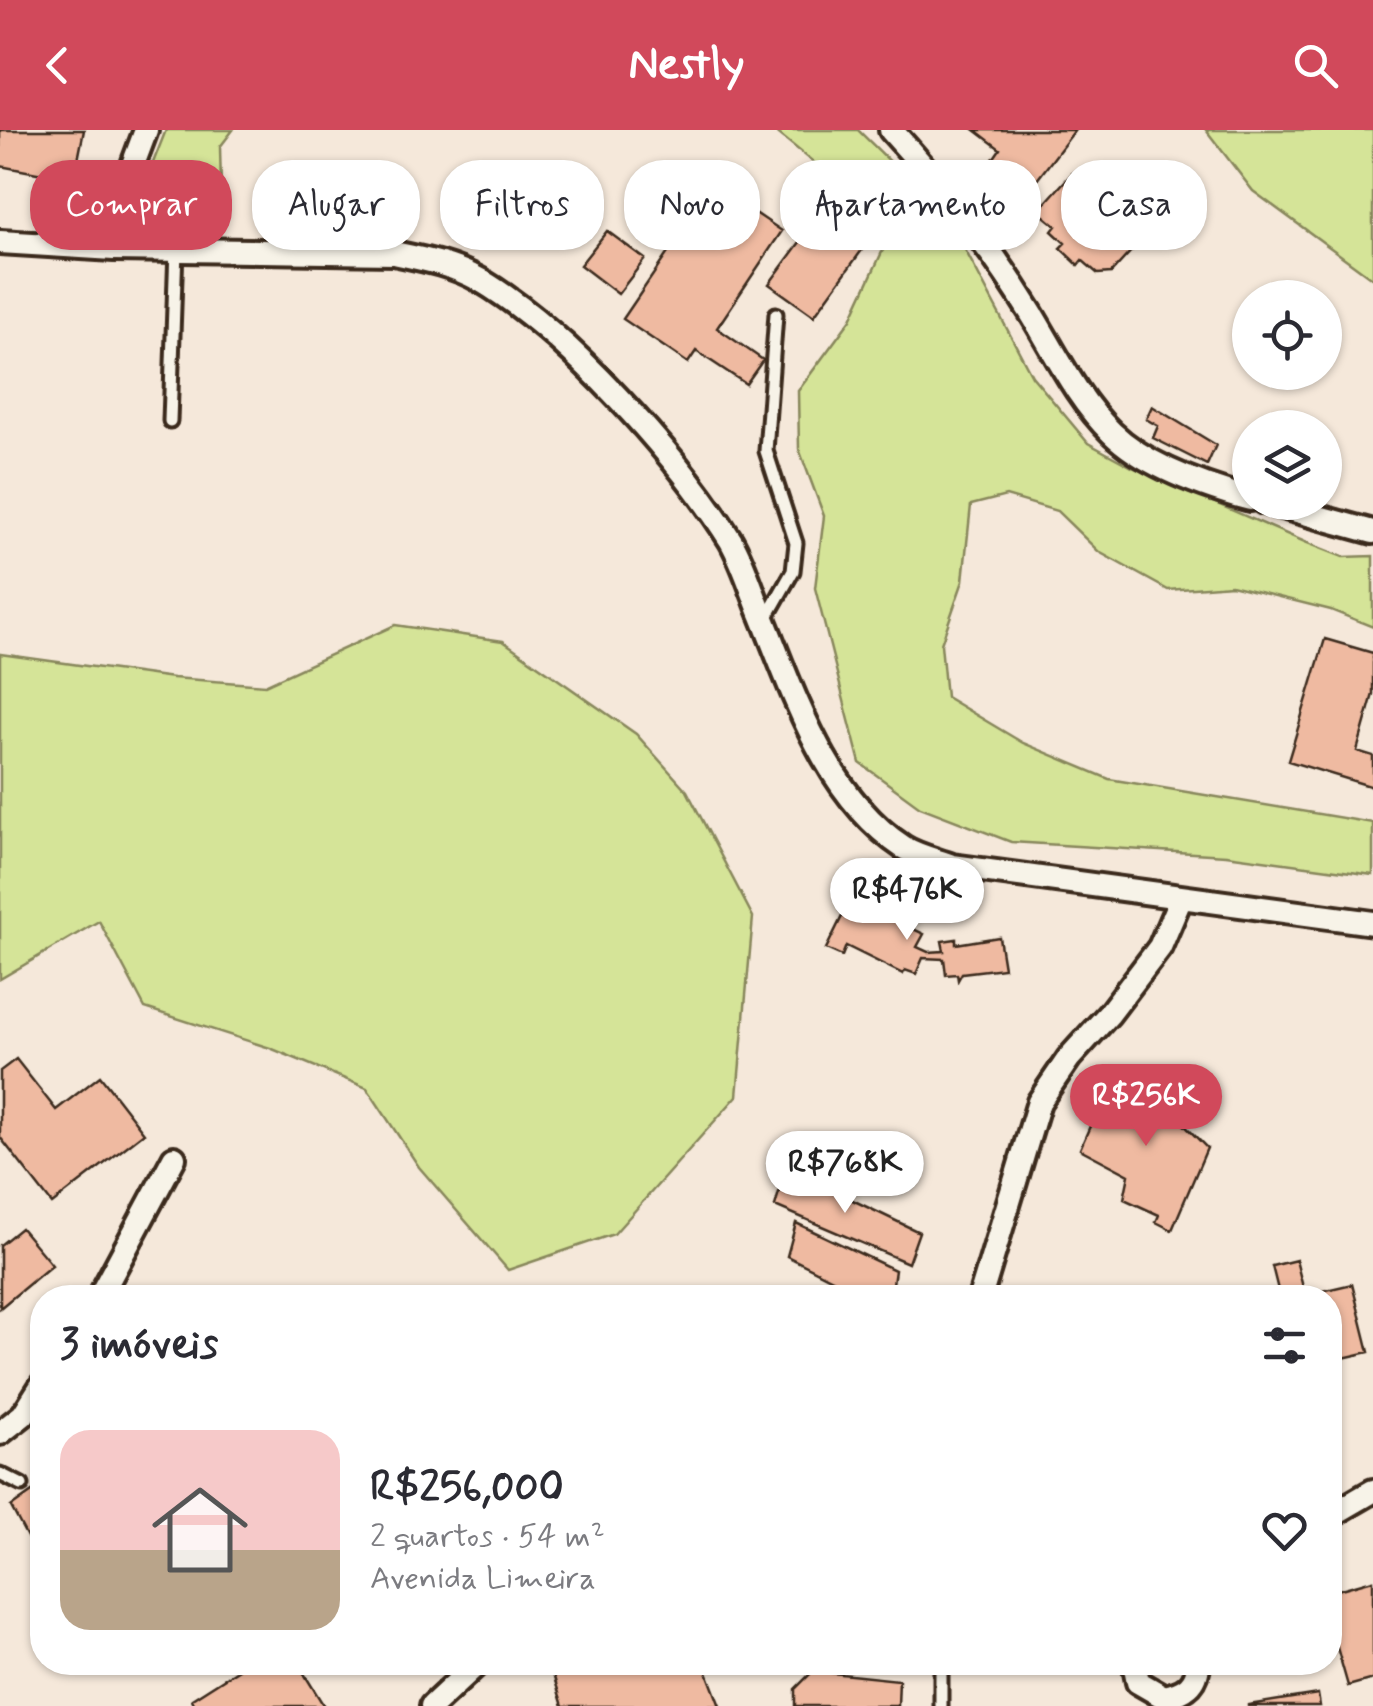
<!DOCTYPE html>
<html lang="pt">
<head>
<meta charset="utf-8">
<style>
  :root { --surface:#fff; --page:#f7f7f7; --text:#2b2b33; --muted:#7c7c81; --line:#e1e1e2; --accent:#d1495b }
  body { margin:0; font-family:Mynerve,sans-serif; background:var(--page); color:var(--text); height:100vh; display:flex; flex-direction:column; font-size:38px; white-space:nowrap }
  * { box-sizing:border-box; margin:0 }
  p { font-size:32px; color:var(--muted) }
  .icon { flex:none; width:55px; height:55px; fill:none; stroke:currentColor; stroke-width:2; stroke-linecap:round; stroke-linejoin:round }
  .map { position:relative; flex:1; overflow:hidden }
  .panel { position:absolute; left:30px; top:1155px; width:1312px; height:390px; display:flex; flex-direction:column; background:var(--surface); border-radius:40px; box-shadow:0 2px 8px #0004 }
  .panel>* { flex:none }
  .hud { position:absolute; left:30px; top:30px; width:1315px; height:90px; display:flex; gap:20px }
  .fabs { position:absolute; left:1232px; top:150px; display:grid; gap:20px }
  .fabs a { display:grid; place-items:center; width:110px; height:110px; border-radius:50%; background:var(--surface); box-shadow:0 2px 8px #0004; font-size:50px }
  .price { position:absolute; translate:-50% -85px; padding:0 22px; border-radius:35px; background:#fff; color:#222; font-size:32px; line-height:65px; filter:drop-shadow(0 2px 5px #0008) }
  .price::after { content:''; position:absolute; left:50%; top:60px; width:30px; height:22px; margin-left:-15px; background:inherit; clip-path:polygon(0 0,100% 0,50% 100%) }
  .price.selected { background:var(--accent); color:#fff }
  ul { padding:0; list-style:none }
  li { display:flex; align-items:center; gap:30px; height:250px; padding:0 30px }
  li+li { border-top:2px solid var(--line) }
  li span { display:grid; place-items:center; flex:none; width:280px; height:200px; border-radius:30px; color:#555 }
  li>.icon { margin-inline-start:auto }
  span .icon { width:120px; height:120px; fill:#fffc; stroke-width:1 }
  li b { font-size:42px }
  h2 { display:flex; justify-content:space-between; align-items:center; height:120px; padding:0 30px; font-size:42px }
  .tag { padding:0 35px; border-radius:40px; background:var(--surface); box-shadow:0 2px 8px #0004; font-size:35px; line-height:90px }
  .tag.selected { background:var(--accent); color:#fff }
  header { display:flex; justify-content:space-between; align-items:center; height:130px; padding:0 30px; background:var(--accent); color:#fff; font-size:45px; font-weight:700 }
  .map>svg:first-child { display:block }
  .green { fill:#d5e498; stroke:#88875b; stroke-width:2.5 }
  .building { fill:#efbaa1; stroke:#3b2a1e; stroke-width:2.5 }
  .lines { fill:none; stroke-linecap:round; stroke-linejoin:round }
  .service-casing { stroke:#3b2a1e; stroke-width:19 }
  .minor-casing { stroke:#3b2a1e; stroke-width:30 }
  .service { stroke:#f7f3e8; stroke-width:11 }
  .minor { stroke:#f7f3e8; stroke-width:22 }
</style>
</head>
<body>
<header><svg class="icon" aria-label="back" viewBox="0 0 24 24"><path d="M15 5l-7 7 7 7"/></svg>Nestly<svg class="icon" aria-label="search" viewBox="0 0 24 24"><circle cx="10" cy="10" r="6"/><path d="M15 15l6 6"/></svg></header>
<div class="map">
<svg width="1373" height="1576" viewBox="0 0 1373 1576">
  <rect width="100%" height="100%" fill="#f5e8da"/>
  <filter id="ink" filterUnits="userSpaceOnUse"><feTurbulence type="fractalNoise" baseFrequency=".01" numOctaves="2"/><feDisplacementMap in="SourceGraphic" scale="20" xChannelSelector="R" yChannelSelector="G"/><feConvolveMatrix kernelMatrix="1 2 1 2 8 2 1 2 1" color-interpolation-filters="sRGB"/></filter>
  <g filter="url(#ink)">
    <path class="green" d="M166 0H233L220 17 222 98H189L152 77 145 53Z
      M774 0H858L907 48 961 112 1032 246 1088 313 1132 337 1305 412 1343 427 1373 426V497L1331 480 1231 455 1168 460 1099 422 1057 381 1006 366 971 375 963 451 941 514 946 567 1023 613 1109 649 1373 693V745L1226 725 1011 712 920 677 860 633 815 458 824 386 799 319 798 261 851 189 901 81 877 84Z
      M1206 0H1373V149L1253 61Z
      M395 495 503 511 636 604 687 661 753 787 737 966 614 1104 508 1140 419 1037 367 958 270 918 145 878 99 791 0 849V524L173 548 265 555Z"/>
    <path class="building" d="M0 0H84L74 50 0 36Z
      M975 0H1075L1027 63 989 35 1000 19Z
      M1073 42 1144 107 1111 143 1098 144 1082 130 1078 135 1060 118 1065 113 1052 101 1056 96 1038 81Z
      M714 55 782 101 717 198 763 230 746 254 696 221 688 233 623 189Z
      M834 66 878 98 814 186 769 154Z
      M607 101 645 129 618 164 580 135Z
      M1152 276 1216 315 1207 335 1153 308 1158 296 1146 289Z
      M1325 509 1373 523V564L1357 621 1373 626V657L1288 631Z
      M854 762 874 771 869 778 924 804 917 817 928 822 944 821 942 811 956 809V814L999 807 1004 838 962 843 958 850 957 844 946 845 944 829 923 828 916 844 905 840 903 844 846 816 842 826 826 819Z
      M16 929 56 980 100 946 144 1003 52 1074 0 1007V941Z
      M1111 948 1157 967 1207 1018 1172 1100 1156 1092 1159 1085 1124 1069 1129 1045 1080 1019Z
      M786 1038 919 1102 908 1133 775 1076Z
      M796 1093 895 1140 891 1168H870L787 1126Z
      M21 1098 52 1135 0 1178V1115Z
      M1296 1130 1305 1165 1352 1154 1369 1222 1330 1231V1168H1280L1272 1136Z
      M42 1355V1435L11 1377Z
      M1373 1450V1549L1348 1556 1330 1493V1462Z
      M236 1532H297L324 1576H195L192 1569 239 1539Z
      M592 1532H703L720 1576H563L551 1538Z
      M813 1541 899 1550 898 1576H795V1559Z
      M1318 1564 1320 1576H1248V1575Z"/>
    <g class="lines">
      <defs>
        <path id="service" d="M170 291 176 119
          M764 492 793 441 796 413 766 321 776 184
          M0 1344 22 1355
          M941 1532V1576"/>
        <path id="minor" d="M891 0C942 56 991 118 1031 183 1056 224 1077 269 1112 303 1146 336 1206 357 1250 369
          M0 112 114 119 394 123C423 129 454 135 480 150 566 201 678 326 731 411 743 432 751 458 760 481 794 564 825 665 903 717 917 726 936 730 952 736L1373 793
          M114 119 134 32 146 0
          M1264 372 1373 402
          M99 1168 174 1028
          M980 1168 1039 972 1069 928 1109 884 1160 817 1180 770
          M0 1303 23 1285 42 1255
          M1330 1386 1373 1361
          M1134 1532 1138 1552 1164 1567C1184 1563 1198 1555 1198 1532
          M432 1576 479 1532"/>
      </defs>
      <use href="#service" class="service-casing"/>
      <use href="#minor" class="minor-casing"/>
      <use href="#service" class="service"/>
      <use href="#minor" class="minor"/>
    </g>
  </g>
</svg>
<div class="fabs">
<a><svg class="icon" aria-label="locate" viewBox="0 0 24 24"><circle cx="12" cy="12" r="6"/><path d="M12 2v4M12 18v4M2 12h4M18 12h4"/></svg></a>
<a><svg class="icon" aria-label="layers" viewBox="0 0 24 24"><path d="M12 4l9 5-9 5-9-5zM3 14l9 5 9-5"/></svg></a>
</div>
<b class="price" style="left:907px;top:813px">R$476K</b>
<b class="price selected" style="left:1146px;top:1019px">R$256K</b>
<b class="price" style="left:845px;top:1086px">R$768K</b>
<div class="hud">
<a class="tag selected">Comprar</a>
<a class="tag">Alugar</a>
<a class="tag">Filtros</a>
<a class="tag">Novo</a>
<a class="tag">Apartamento</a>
<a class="tag">Casa</a>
</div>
<section class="panel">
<h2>3 imóveis<svg class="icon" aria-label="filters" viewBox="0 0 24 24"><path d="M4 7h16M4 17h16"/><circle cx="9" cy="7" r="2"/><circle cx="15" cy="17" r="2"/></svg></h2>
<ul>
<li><span style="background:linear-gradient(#f6c9c9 60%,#b9a48a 0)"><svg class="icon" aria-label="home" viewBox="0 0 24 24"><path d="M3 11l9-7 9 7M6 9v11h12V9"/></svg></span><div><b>R$256,000</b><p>2 quartos · 54 m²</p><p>Avenida Limeira</p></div><svg class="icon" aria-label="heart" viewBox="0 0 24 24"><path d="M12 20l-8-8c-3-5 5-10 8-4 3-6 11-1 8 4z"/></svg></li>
</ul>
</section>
</div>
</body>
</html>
